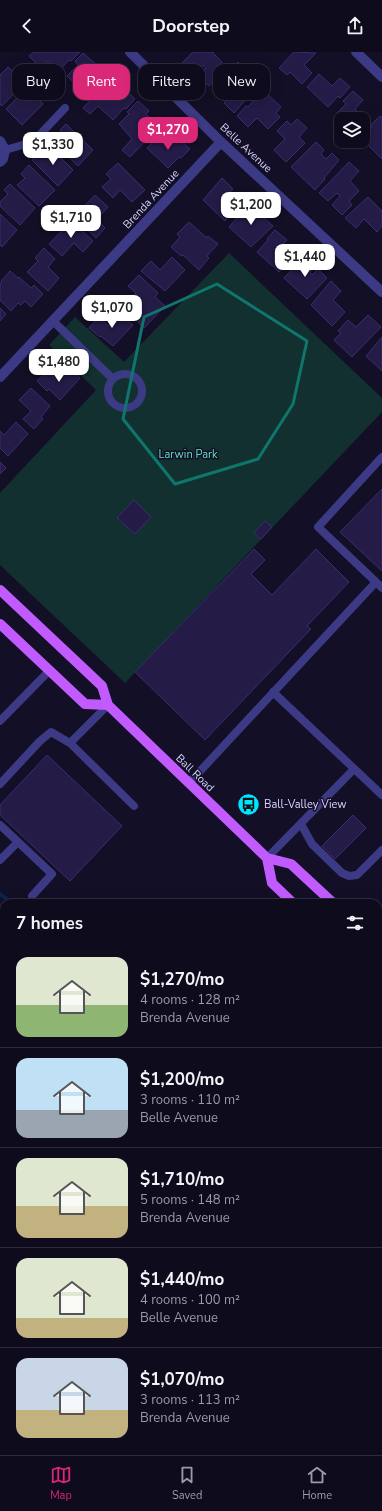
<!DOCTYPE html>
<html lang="en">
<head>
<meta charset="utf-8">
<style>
  :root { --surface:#0e0b1c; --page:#1c1929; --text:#f1f3f6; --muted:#9b9ba3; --line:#2e2b3b; --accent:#db2777 }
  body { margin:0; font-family:"Nunito Sans",sans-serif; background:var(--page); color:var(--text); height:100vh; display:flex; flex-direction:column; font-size:15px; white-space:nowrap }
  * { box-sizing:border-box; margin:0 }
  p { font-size:13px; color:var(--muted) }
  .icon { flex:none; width:22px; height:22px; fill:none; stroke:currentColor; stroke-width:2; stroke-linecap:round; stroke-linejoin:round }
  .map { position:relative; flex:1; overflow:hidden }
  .drawer { position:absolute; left:0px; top:847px; width:382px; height:556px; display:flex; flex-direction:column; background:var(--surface); border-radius:12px 12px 0 0; box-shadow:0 4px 16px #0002,0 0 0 1px var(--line) }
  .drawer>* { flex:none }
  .guide { position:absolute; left:12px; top:12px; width:358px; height:36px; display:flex; gap:8px }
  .fabs { position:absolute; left:334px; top:60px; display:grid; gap:8px }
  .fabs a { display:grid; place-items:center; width:36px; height:36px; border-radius:8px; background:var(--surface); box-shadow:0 4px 16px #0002,0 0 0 1px var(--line); font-size:20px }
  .price { position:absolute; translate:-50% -34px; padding:0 9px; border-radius:8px; background:#fff; color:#222; font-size:13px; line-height:26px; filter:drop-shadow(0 1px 2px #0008) }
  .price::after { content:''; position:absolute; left:50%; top:24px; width:12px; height:9px; margin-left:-6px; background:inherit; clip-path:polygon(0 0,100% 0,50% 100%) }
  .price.active { background:var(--accent); color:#fff }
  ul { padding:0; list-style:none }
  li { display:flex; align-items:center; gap:12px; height:100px; padding:0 16px }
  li+li { border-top:1px solid var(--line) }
  li span { display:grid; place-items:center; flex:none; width:112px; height:80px; border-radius:12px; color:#555 }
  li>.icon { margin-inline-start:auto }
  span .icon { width:48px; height:48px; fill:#fffc; stroke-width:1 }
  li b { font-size:17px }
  h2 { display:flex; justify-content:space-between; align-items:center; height:48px; padding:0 16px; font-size:17px }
  .tag { padding:0 14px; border-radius:12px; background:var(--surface); box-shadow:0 4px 16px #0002,0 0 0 1px var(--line); font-size:14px; line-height:36px }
  .tag.active { background:var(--accent); color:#fff }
  header { display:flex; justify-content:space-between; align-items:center; height:52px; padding:0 16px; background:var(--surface); font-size:18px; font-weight:700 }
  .dock { display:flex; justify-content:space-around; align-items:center; height:56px; border-top:1px solid var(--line); background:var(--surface); font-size:11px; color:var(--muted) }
  .dock a { display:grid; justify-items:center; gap:2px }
  .dock .active { color:var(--accent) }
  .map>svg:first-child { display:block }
  .green { fill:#12302f }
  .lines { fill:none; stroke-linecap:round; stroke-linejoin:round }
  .stream { stroke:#0c2248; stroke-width:4 }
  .building { fill:#241b47; stroke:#3b2d73 }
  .service { stroke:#3d3a85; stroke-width:8 }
  .minor { stroke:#3d3a85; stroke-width:10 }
  .primary { stroke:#c25bff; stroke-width:10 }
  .marked { fill:none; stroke:#0f766e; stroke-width:3; stroke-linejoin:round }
  .labels { text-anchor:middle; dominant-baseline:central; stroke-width:3; stroke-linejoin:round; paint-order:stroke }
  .street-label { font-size:11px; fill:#d9d4ff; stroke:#130f26 }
  .park-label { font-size:11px; fill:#5fe0c0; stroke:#130f26 }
  .poi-label { font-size:11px; fill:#d9d4ff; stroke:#130f26; text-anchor:start }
</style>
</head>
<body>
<header><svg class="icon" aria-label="back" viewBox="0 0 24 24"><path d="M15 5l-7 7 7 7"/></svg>Doorstep<svg class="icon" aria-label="share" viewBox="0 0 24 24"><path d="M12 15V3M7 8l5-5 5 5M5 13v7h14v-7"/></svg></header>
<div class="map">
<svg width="382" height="1403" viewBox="0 0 382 1403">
  <rect width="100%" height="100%" fill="#130f26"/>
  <path class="green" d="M229 201 382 346V360L125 631 0 513V441L96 338 49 293 75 265 124 310Z"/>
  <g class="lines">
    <path class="stream" d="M0 842 12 851
      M378 1189 382 1192"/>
  </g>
  <path class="building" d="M34 0H80L71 9 69 8 59 19 48 9 41 16 29 4Z
    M193 0H213V1L222 10 215 19 219 23 209 34 198 24 206 16 203 13 194 25 181 12Z
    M294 0 316 1 304 13 312 21 302 32 290 20 287 23 279 16Z
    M83 1 96 12 89 19 99 30 87 43 67 24 78 13 75 9Z
    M238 10 248 20 242 26 254 38 234 61 224 51 233 42 220 30Z
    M8 15 24 31 2 54 0 52V23Z
    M319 22 332 34 340 26 350 35 340 46 338 44 328 55 307 35Z
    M103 35 116 46 124 37 135 47 126 57 124 56 113 68 98 54 90 62 83 56Z
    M27 36 43 52 22 73 6 57Z
    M263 38 281 55 276 61 280 65 268 77 257 66 248 75 237 64 246 54 248 55Z
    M353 39 363 48 355 57 367 70 363 74V67H341L336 62 346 52 343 49Z
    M138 49 149 59 146 62 159 75 130 105 122 98 132 87 119 72 129 62 127 60Z
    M380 64 382 65V107L363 88V84L372 75 370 74Z
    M297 67 307 76 299 85 305 91 286 110 274 98 285 87 277 79 287 69 291 73Z
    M66 72 93 98 78 114 55 92 64 82 60 78Z
    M159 83 170 94 178 86 190 97 181 106 179 105 168 116 147 96Z
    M316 90 324 98 321 102 326 107 332 101 339 108 324 126 325 127 315 138 291 115Z
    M51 96 73 118 58 134 32 108 39 100 43 104Z
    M349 110 359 119 350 129 359 139 349 149 352 153 342 163 332 153 340 144 337 141 328 149 319 141Z
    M118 111 145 138 132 150 120 138 113 146 102 135 111 127 106 122Z
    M29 113 55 138 39 154 17 133 25 126 21 122Z
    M222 126 233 137 225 144 237 156 225 169 203 148Z
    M10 132 35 156 20 173 0 154V150L8 142 4 138Z
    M95 143 108 155 97 167 105 176 96 186 74 165Z
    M368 145 382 159V174L377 180 364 167 356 176 345 166Z
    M249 152 273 174 251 195 229 175Z
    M0 162 17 178 2 195 0 193Z
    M71 169 93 189 83 200 74 191 62 204 49 192Z
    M189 170 207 186 208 184 218 192 207 204 209 206 199 218 183 203 181 204 171 195 180 185 177 182Z
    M275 178 287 188 279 196 291 207 279 220 257 200 268 188 267 187Z
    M44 196 55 207 48 215 59 226 48 239 27 220 38 209 35 206Z
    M304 204 315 215 310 220 312 223 318 217 327 226 307 247 284 226Z
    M172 205 185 218 165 239 141 219 151 209 160 218Z
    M10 219 18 226 19 225 31 236 34 233 43 242 31 255 25 249 21 253 18 251 11 259 0 248V232L2 230 1 229Z
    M139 223 158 241 155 245 165 254 144 276 138 270 140 269 124 254 136 241 128 234Z
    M331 229 341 239 333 248 345 260 332 274 311 253Z
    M0 256 6 262 0 269Z
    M120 261 133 273 113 294 101 284 100 285 89 276 99 265 108 274Z
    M368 263 381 275 352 305 334 288 341 281 338 279 348 268 356 275Z
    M382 285V319L366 304Z
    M68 315 80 326 60 348 49 337 47 339 37 329 48 319 56 327Z
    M31 336 50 354 41 365 43 367 34 377 23 367 31 359 19 348Z
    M16 370 28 382 8 404 0 396V379L4 383Z
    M0 410 6 416 0 422Z
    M382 437V519L340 480Z
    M134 448 151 465 135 482 117 466Z
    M265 469 272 475 261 487 254 481Z
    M254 497 265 508 251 522 272 543 316 497 349 530 307 574 311 577 205 688 135 620Z
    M47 703 122 774 70 829 0 763V753Z
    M353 763 366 776 335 807 322 794Z
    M0 888 4 891V926L0 922Z
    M0 930 4 933V968L1 965 0 966Z
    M0 971 4 975V996L0 992Z
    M378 1030 382 1034V1052L378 1056Z
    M4 1036V1053L0 1049V1040Z
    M0 1056 4 1059V1085L3 1084 0 1087Z
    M382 1087V1117L378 1113V1091Z
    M1 1159 4 1162V1175L0 1179Z
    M2 1196 4 1198V1213L2 1215 4 1219 0 1224V1198Z
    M379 1266 382 1268V1309L381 1310 382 1312 378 1316V1267Z
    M382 1331V1378L379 1376 378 1377V1335Z
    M4 1364V1399H32L28 1403H0V1368Z
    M47 1399H208L204 1403H43Z"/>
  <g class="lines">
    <path class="service" d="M5 98 33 90 65 56
      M53 269 113 327
      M108 339a17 17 0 1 1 34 0a17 17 0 1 1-34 0Z
      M376 530 318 475 382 405
      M273 640 382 743
      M0 669 50 618
      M70 691 134 754
      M189 731 376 530 382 536
      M0 732 40 689 51 680 70 691 108 653
      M301 772 312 792 342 821 349 824 357 823 382 798
      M0 773 52 822 32 844
      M267 806 354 717
      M0 808 18 790
      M0 879 4 882
      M378 992 382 996
      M378 1078 382 1073
      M378 1127 382 1130
      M378 1208 382 1211
      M273 1399 278 1403"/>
    <path class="minor" d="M130 0 221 90 382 240
      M356 0 382 25
      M0 89 5 98 3 107 0 110
      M0 325 221 90
      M0 1111 4 1115
      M378 1328 382 1324
      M331 1399 335 1403"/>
    <path class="primary" d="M0 538 102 634 108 653 267 806 291 812 333 851
      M0 572 85 652 108 653
      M267 806 272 831 293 851
      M378 868 382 863
      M378 893 382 897
      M378 915 382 910
      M378 930 382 934
      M0 1266 4 1262
      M0 1311 4 1307"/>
  </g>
  <path class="marked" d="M217 232 307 289 293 352 258 407 175 432 123 367 144 265Z"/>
  <defs>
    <symbol id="bus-disc" viewBox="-11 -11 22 22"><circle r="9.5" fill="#00e5ff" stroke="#130f26"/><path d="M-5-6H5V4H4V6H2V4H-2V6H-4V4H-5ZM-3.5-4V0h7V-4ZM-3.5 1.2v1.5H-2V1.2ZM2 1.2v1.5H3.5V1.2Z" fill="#111"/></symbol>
  </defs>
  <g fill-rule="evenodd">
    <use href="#bus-disc" x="236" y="740" width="25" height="25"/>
  </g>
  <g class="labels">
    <g class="street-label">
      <text transform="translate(246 96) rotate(43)">Belle Avenue</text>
      <text transform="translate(151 147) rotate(-47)">Brenda Avenue</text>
      <text transform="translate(195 721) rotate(44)">Ball Road</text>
    </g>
    <g class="park-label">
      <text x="188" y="402">Larwin Park</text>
    </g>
    <g class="poi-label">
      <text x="264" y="752">Ball-Valley View</text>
    </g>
  </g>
</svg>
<div class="fabs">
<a><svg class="icon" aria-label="layers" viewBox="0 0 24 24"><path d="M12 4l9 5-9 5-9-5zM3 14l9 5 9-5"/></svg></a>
</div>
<b class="price active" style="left:168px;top:99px">$1,270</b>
<b class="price" style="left:53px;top:114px">$1,330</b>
<b class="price" style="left:251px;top:174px">$1,200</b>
<b class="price" style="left:71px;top:187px">$1,710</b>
<b class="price" style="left:305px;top:226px">$1,440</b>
<b class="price" style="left:112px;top:277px">$1,070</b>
<b class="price" style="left:59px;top:331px">$1,480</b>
<div class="guide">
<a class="tag">Buy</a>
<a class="tag active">Rent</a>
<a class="tag">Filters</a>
<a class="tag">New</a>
</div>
<section class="drawer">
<h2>7 homes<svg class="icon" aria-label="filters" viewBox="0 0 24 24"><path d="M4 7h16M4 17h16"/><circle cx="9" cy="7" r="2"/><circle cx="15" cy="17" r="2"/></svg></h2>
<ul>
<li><span style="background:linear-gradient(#dfe7d0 60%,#8fb573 0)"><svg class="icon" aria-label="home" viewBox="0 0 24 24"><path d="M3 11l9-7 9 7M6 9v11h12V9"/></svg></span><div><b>$1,270/mo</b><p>4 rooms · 128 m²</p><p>Brenda Avenue</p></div></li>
<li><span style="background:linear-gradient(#bfe0f5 65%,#9aa5b1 0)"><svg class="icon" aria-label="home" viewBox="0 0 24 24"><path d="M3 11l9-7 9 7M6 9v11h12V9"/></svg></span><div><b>$1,200/mo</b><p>3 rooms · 110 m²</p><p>Belle Avenue</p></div></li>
<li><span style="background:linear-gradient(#dfe7d0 60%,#c2b280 0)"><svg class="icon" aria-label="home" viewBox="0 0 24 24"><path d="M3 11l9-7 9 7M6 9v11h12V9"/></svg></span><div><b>$1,710/mo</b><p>5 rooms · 148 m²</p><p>Brenda Avenue</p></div></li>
<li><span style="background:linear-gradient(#dfe7d0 75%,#c2b280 0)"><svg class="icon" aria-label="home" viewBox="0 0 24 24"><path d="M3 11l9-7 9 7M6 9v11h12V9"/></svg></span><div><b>$1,440/mo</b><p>4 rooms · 100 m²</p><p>Belle Avenue</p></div></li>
<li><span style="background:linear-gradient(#c9d6e8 65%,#c2b280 0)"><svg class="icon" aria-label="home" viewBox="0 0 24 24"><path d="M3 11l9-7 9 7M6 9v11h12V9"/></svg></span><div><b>$1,070/mo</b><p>3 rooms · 113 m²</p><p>Brenda Avenue</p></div></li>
</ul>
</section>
</div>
<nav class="dock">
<a class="active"><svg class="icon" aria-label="map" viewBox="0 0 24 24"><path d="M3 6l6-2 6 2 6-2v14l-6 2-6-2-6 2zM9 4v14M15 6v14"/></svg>Map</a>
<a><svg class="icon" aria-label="saved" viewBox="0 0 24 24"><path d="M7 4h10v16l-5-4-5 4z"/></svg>Saved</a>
<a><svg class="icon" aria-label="home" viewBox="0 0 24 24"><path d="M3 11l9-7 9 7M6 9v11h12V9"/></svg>Home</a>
</nav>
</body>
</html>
